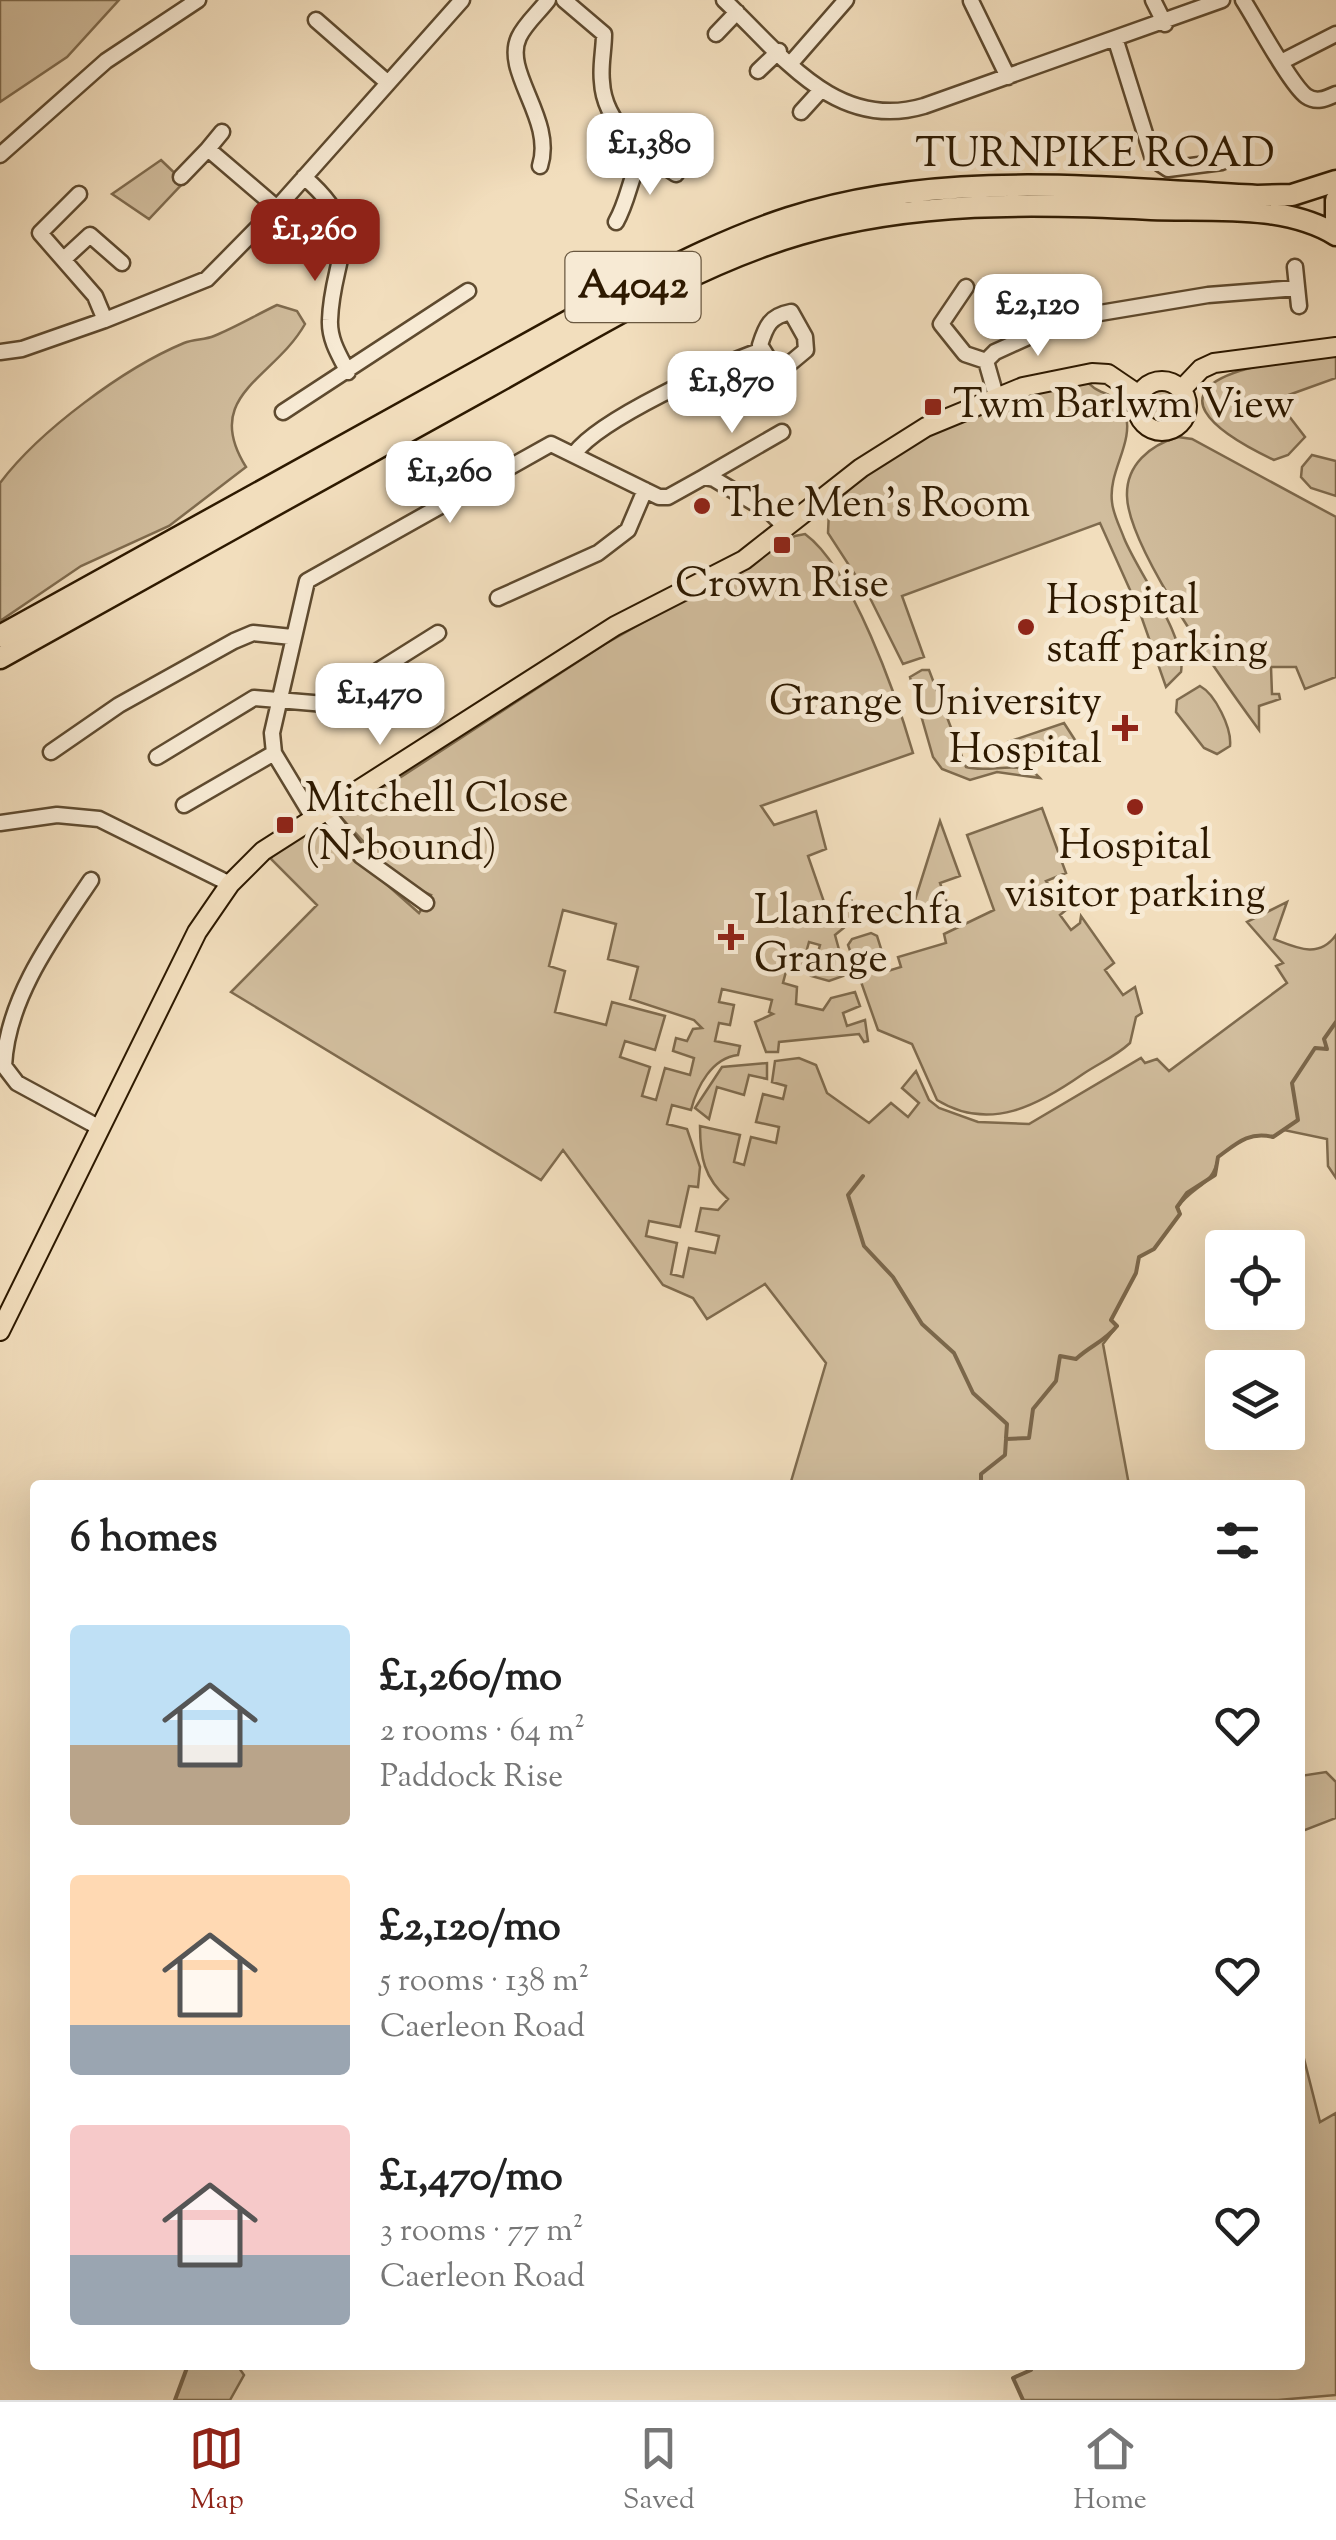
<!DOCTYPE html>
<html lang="en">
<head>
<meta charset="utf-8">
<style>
  :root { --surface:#fff; --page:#f2f2f2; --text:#222; --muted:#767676; --line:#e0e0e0; --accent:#8f2418 }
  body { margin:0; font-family:"Sorts Mill Goudy",serif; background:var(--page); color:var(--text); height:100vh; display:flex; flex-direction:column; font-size:38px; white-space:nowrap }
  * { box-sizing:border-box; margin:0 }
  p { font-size:32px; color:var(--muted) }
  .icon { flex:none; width:55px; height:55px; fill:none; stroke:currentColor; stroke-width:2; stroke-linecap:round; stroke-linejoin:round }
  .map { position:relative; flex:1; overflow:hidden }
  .drawer { position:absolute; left:30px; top:1480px; width:1275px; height:890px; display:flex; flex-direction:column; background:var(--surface); border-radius:10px; box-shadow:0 10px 40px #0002 }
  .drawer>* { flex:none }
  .tools { position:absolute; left:1205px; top:1230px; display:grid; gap:20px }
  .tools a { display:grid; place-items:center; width:100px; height:100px; border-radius:10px; background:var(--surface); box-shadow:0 10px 40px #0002; font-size:50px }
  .price { position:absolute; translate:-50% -85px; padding:0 22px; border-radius:20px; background:#fff; color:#222; font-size:32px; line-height:65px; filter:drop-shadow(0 2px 5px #0008) }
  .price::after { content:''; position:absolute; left:50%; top:60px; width:30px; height:22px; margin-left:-15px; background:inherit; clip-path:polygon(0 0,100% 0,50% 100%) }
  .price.active { background:var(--accent); color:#fff }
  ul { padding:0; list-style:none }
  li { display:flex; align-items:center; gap:30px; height:250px; padding:0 40px }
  li span { display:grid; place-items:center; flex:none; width:280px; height:200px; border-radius:10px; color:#555 }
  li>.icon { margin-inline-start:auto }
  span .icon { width:120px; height:120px; fill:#fffc; stroke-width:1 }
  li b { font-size:42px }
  h2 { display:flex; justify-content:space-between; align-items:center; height:120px; padding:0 40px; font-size:42px }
  .dock { display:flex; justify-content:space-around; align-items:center; height:140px; border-top:2px solid var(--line); background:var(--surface); font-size:28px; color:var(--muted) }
  .dock a { display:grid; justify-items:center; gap:5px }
  .dock .active { color:var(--accent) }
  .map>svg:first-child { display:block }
  .green { fill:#d1bd9d; stroke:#7f6b4e; stroke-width:2.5; fill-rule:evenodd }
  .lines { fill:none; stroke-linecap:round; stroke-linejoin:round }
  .stream { stroke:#7b674b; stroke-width:4 }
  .minor-casing { stroke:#5e4a2f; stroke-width:19 }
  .major-casing { stroke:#2d1900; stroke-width:22 }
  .highway-casing { stroke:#2d1900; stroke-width:25 }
  .minor { stroke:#f7ead4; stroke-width:14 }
  .major { stroke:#f2debd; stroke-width:18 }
  .highway { stroke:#f2debd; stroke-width:20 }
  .poi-dot { fill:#8f2418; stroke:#f7ead4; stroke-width:4 }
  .labels { text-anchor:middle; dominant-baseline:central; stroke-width:10; stroke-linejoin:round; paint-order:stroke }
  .shield { fill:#f7ead4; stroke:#6a5840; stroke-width:2.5 }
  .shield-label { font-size:40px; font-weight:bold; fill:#2d1900 }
  .street-label { font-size:42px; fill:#2d1900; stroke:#f7ead4 }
  .poi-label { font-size:42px; fill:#2d1900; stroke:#f7ead4; text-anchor:start }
</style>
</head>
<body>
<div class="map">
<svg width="1336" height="2400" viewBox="0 0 1336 2400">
  <rect width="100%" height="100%" fill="#f2debd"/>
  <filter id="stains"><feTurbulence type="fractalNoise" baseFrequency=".002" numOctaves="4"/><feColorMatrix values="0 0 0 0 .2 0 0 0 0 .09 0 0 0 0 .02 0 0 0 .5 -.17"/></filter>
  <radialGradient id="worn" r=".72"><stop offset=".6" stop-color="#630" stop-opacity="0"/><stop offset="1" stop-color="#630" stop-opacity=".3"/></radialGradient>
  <path class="green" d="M0 0H119L67 57 0 102Z
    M161 160 184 182 149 219 112 194Z
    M277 305 297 311 305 324C274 379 201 395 246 467L169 526 81 566 0 621V483C39 431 124 368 184 343 194 339 205 340 214 336 236 327 256 315 277 305Z
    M1336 355V378L1283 397 1282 407 1305 437 1288 455 1274 460C1217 433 1154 390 1258 366 1283 359 1310 361 1336 355Z
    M1086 379C1095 396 1118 391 1125 411 1135 443 1108 470 1112 502 1113 514 1120 527 1124 538 1138 573 1187 637 1181 672L1166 687 1139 610 1100 523 902 596 924 657 903 664 869 596 828 533 829 511C881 447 1005 392 1086 379Z
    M1144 406a18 18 0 1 1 36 0a18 18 0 1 1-36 0Z
    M1178 437 1192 439 1336 517V677L1305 689 1296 667H1271L1272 694H1279L1280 699 1259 706V730C1226 685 1128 549 1127 496 1126 465 1150 445 1178 437Z
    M1312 455 1336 461V496L1311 488 1301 477 1302 467Z
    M805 534C852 568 897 698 913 753L761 806 774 825 816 811 826 849 808 856 824 902 829 906 851 898 857 917 835 935 846 975 829 981 811 976 820 945 809 942 802 967 788 964 783 983 797 987 796 1004 823 1010 831 998 855 992 860 1006 843 1013 847 1026 865 1020 868 1041 864 1042 859 1034 779 1042 778 1052H766L755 1022 773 1014 769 1012 772 1000 722 989 719 1002 734 1005 730 1025 719 1023 715 1041 740 1046 738 1055C712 1058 697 1086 691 1110L672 1105 667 1124 687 1129 700 1167 698 1187 689 1186 680 1227 649 1221 646 1236 677 1243 671 1274 683 1277 689 1248 715 1253 719 1236 696 1231 701 1208 718 1210 728 1199C704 1178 700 1157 700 1126L740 1135 734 1162 744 1165 751 1137 776 1143 779 1127 756 1122 763 1094 783 1099 786 1086 772 1082 775 1061 799 1058 816 1065 827 1093 869 1123 891 1103 908 1117 919 1103 902 1088 916 1071 929 1100 939 1108 978 1122 1029 1124 1141 1058 1145 1063 1157 1059 1169 1071 1287 983 1276 966 1283 963 1247 922 1287 902 1274 939C1297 948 1319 959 1336 935V1178L1328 1166 1327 1139 1284 1130 1273 1137C1248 1131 1236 1144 1218 1157 1214 1186 1193 1185 1178 1207L1180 1214 1154 1249 1139 1257 1136 1273 1111 1320 1117 1326 1103 1344 1129 1485H790L826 1363 765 1284 707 1319 693 1298 663 1285 563 1150 541 1180 231 992 317 905 271 859 275 848 324 815 369 869 419 913 431 895 400 881 337 813 401 777 605 644 795 536ZM563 910 616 924 608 959 638 967 630 999 694 1020 702 1028 693 1029 687 1041 676 1038 673 1051 694 1058 690 1075 665 1068 656 1100 642 1096 650 1067 620 1057 625 1041 655 1050 665 1016 612 1002 606 1025 555 1012 565 971 549 966Z
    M922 670H929L966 767C990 774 1023 758 1040 778L997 772 970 780 942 769 933 757 910 677Z
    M1200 686C1215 694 1232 728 1230 746L1217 754 1204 748 1176 712 1177 700Z
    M1064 723 1075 740 1055 754 1008 750V742Z
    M1042 808 1066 873 1046 881 1066 910 1060 915 1071 930 1080 923 1081 916 1114 963 1105 970 1123 995 1135 987 1142 1013 1136 1017 1130 1043C1115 1057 1099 1063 1083 1074 1040 1104 990 1133 937 1100L912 1044 878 1030 848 945 852 939 871 933 877 936 888 971 901 967 898 957 946 943 944 934 994 910 967 835Z
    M940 821 960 876 940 883 951 914 922 923 914 903Z
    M767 1063V1079L749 1075 744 1095 717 1087 709 1119 695 1108 722 1067Z
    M1326 1772 1336 1782V1818L1300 1832V1776Z
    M1300 2043 1320 2122 1336 2113V2395L1278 2400H1023L1013 2378 1031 2370 1032 2365H1300Z
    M188 2365H237L244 2375 230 2400H175Z"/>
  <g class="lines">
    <path class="stream" d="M863 1176 848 1195 864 1246 893 1277 922 1324 954 1353 973 1393 1007 1424 1006 1438
      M981 1485V1474L1005 1455 1006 1439 1029 1438 1033 1409 1056 1381 1060 1356 1076 1359C1091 1345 1104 1342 1117 1326L1111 1320 1136 1273 1139 1257 1154 1249 1180 1214 1177 1207 1187 1193 1215 1175 1218 1157C1236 1144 1248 1131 1273 1137L1298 1120 1292 1083 1315 1048 1327 1049 1324 1039 1336 1022
      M175 2400 188 2365
      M1023 2400 1013 2378 1031 2370 1032 2365"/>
    <defs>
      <path id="minor" d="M564 0 604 34C604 50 600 66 602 82 604 124 644 154 676 174
        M724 0C782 55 836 132 924 106L1222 0
        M1153 0 1165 24
        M1243 0C1256 20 1290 84 1306 96 1316 103 1325 99 1336 94
        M971 1 1008 77
        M316 20 388 83
        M716 34 737 12
        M1116 41 1153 159 1168 169 1222 162
        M1283 61 1336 34
        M791 63 846 0
        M758 71 779 51
        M801 112 821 90
        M208 149 222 132
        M0 155 106 61 198 0
        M540 166C555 119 502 72 519 37 525 24 539 12 548 0
        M181 177 208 149 277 208
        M304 177C369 233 332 254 330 320 329 339 339 355 348 372
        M79 194 40 233 95 296 105 320
        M616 222C629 199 630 176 643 153
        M64 259 90 235 122 263
        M1295 267 1299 306
        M966 287 941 324 965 354 986 361
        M791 312 805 337 806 350 788 365 773 366 760 345C766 326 770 316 791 312Z
        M0 352 22 349 105 320 207 279 277 208 462 0
        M996 396 986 361 995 352 1070 318 1208 295 1297 288
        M283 412 468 291
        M575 453C600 419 719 365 762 350
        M704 477 782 432
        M498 598 598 553 628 530 645 490
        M51 752 119 705 234 641 253 633 292 637
        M157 757 254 698 325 704 438 633
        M184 805 274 753
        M324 809 361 856 426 903
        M312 816 274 753 272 733 307 581 551 444 659 497H668L704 477 714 479 771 513 786 528
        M0 823 57 815 99 819 230 884
        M91 880C54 935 7 998 4 1066L17 1083 100 1128"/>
      <path id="major" d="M1137 406a25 25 0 1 1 50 0a25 25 0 1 1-50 0Z
        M1181 390 1201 369 1214 363 1336 347
        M0 1331 197 932 230 884 263 851 615 626 744 560 861 468 926 427 1023 387 1092 373 1108 374 1139 395"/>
      <path id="highway" d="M1336 200V220
        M0 636 603 302C664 271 724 239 789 218 940 169 1102 188 1257 196L1292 195 1336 181
        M0 658C163 567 325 477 488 387 588 332 690 266 800 234 915 201 1032 203 1151 209 1210 211 1284 203 1336 235"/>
    </defs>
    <use href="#minor" class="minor-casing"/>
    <use href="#major" class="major-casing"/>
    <use href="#highway" class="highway-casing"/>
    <use href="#minor" class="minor"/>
    <use href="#major" class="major"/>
    <use href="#highway" class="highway"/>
  </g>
  <g class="poi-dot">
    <rect x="923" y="397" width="20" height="20" rx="5"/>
    <circle cx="702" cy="506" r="10"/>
    <rect x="772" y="535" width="20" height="20" rx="5"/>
    <circle cx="1026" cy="627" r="10"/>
    <path d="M1120 713h10v10h10v10h-10v10h-10v-10h-10v-10h10z"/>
    <circle cx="1135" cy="807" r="10"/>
    <rect x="275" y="815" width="20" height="20" rx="5"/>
    <path d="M726 922h10v10h10v10h-10v10h-10v-10h-10v-10h10z"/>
  </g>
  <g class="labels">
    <rect class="shield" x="565.5" y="252" width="135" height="70" rx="8"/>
    <g class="shield-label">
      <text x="633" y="287">A4042</text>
    </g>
    <g class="street-label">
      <text x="1095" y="156">TURNPIKE ROAD</text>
    </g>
    <g class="poi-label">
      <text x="953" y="407">Twm Barlwm View</text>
      <text x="722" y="506">The Men's Room</text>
      <text x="782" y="586" text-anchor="middle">Crown Rise</text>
      <text x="1046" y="603">Hospital<tspan x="1046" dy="48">staff parking</tspan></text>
      <text x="1102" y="704" text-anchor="end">Grange University<tspan x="1102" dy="48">Hospital</tspan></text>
      <text x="305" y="801">Mitchell Close<tspan x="305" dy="48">(N-bound)</tspan></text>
      <text x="1135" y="848" text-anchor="middle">Hospital<tspan x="1135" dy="48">visitor parking</tspan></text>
      <text x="754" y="913">Llanfrechfa<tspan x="754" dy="48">Grange</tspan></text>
    </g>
  </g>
  <rect width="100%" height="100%" filter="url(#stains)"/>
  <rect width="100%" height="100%" fill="url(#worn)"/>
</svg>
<div class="tools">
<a><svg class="icon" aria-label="locate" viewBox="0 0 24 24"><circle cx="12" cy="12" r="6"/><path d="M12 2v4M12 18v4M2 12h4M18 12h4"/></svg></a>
<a><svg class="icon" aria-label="layers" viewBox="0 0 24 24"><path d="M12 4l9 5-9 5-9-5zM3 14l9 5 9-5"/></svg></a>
</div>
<b class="price" style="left:650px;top:198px">£1,380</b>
<b class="price active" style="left:315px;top:284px">£1,260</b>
<b class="price" style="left:1038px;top:359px">£2,120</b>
<b class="price" style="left:732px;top:436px">£1,870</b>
<b class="price" style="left:450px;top:526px">£1,260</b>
<b class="price" style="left:380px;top:748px">£1,470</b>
<section class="drawer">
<h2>6 homes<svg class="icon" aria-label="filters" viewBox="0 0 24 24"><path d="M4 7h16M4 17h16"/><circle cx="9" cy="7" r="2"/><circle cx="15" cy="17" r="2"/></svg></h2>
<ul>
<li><span style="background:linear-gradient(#bfe0f5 60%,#b9a48a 0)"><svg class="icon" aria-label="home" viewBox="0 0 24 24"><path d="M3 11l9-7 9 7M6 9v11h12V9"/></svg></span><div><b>£1,260/mo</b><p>2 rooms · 64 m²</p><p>Paddock Rise</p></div><svg class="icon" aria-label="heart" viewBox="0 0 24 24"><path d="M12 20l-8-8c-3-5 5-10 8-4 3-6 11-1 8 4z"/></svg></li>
<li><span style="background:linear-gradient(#ffd9b3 75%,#9aa5b1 0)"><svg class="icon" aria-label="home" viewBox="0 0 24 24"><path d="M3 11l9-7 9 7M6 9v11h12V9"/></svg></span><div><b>£2,120/mo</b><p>5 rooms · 138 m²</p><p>Caerleon Road</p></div><svg class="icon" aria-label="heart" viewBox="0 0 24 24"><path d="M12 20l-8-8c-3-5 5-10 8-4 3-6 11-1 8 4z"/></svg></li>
<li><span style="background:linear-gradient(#f6c9c9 65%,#9aa5b1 0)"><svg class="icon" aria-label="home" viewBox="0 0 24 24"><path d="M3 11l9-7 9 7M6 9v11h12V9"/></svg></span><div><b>£1,470/mo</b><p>3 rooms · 77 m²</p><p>Caerleon Road</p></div><svg class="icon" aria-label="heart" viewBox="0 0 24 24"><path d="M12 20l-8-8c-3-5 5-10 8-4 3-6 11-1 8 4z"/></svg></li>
</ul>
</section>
</div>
<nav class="dock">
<a class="active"><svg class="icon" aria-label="map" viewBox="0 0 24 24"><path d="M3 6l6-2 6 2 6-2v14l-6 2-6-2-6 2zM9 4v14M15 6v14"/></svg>Map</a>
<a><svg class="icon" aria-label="saved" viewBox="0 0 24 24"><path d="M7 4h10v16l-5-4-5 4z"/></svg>Saved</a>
<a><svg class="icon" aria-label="home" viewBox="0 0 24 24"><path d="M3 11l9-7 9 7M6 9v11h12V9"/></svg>Home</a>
</nav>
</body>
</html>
